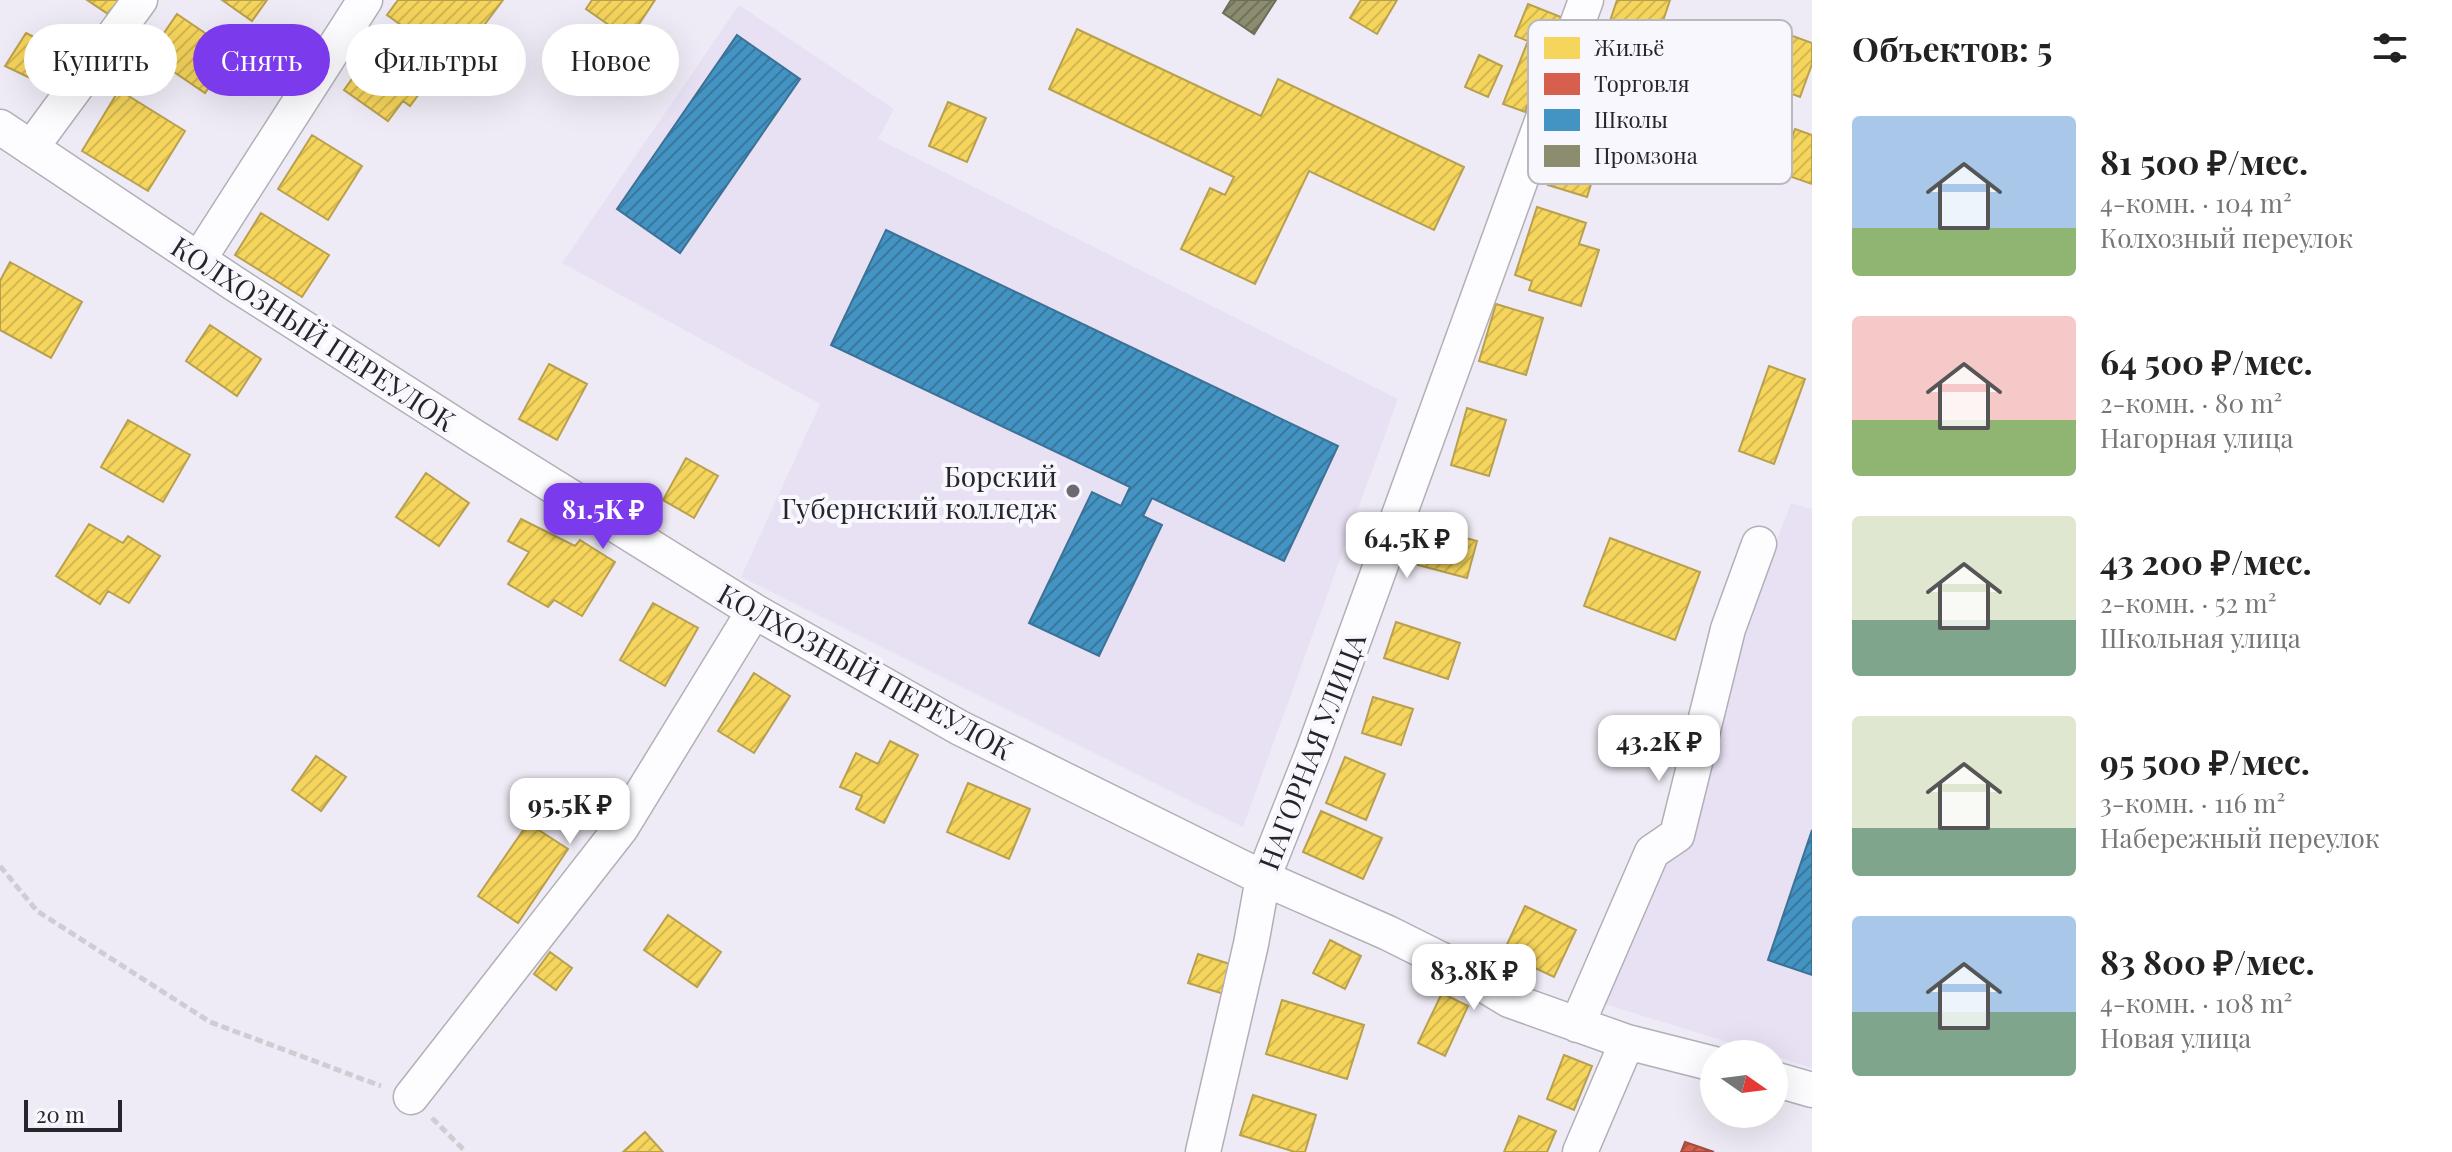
<!DOCTYPE html>
<html lang="ru">
<head>
<meta charset="utf-8">
<style>
  :root { --surface:#fff; --page:#f2f2f2; --text:#222; --muted:#767676; --accent:#7c3aed }
  body { margin:0; font-family:"Playfair Display",serif; background:var(--page); color:var(--text); height:100vh; display:flex; flex-direction:column; font-size:30px; white-space:nowrap }
  * { box-sizing:border-box; margin:0 }
  p { font-size:26px; color:var(--muted) }
  .icon { flex:none; width:44px; height:44px; fill:none; stroke:currentColor; stroke-width:2; stroke-linecap:round; stroke-linejoin:round }
  .map { position:relative; flex:1; overflow:hidden }
  .drawer { display:flex; flex-direction:column; background:var(--surface); width:640px }
  .drawer>* { flex:none }
  .banner { position:absolute; left:24px; top:24px; width:760px; height:72px; display:flex; gap:16px }
  .needle { width:52px; rotate:104deg }
  .fabs { position:absolute; left:1700px; top:1040px; display:grid; gap:16px }
  .fabs a { display:grid; place-items:center; width:88px; height:88px; border-radius:50%; background:var(--surface); box-shadow:0 8px 32px #0002; font-size:40px }
  .scale { position:absolute; left:24px; bottom:20px; width:98px; box-sizing:border-box; padding-left:8px; border:4px solid #27252c; border-top:0; font-size:22px; line-height:28px; white-space:nowrap; color:#27252c; -webkit-text-stroke:6px #f9f7fe; paint-order:stroke }
  .price { position:absolute; translate:-50% -68px; padding:0 18px; border-radius:16px; background:#fff; color:#222; font-size:26px; line-height:52px; filter:drop-shadow(0 2px 4px #0008) }
  .price::after { content:''; position:absolute; left:50%; top:48px; width:24px; height:18px; margin-left:-12px; background:inherit; clip-path:polygon(0 0,100% 0,50% 100%) }
  .price.on { background:var(--accent); color:#fff }
  ul { padding:0; list-style:none }
  li { display:flex; align-items:center; gap:24px; height:200px; padding:0 40px }
  li span { display:grid; place-items:center; flex:none; width:224px; height:160px; border-radius:8px; color:#555 }
  li>.icon { margin-inline-start:auto }
  span .icon { width:96px; height:96px; fill:#fffc; stroke-width:1 }
  li b { font-size:34px }
  h2 { display:flex; justify-content:space-between; align-items:center; height:96px; padding:0 40px; font-size:34px }
  .pill { padding:0 28px; border-radius:36px; background:var(--surface); box-shadow:0 8px 32px #0002; font-size:28px; line-height:72px }
  .pill.on { background:var(--accent); color:#fff }
  main { display:flex; flex:1; min-height:0 }
  .map>svg:first-child { display:block }
  .built { fill:#e8e1f4 }
  .homes { fill:url(#homes-hatch); stroke:#b8a04e; stroke-width:2 }
  .shops { fill:url(#shops-hatch); stroke:#a24e43; stroke-width:2 }
  .schools { fill:url(#schools-hatch); stroke:#3b7296; stroke-width:2 }
  .industry { fill:url(#industry-hatch); stroke:#6e6d5a; stroke-width:2 }
  .lines { fill:none; stroke-linecap:round; stroke-linejoin:round }
  .minor-casing { stroke:#b2b0b7; stroke-width:37 }
  .path { stroke:#cecdd1; stroke-width:5; stroke-dasharray:8 4; stroke-linecap:butt }
  .minor { stroke:#fdfcfe; stroke-width:34 }
  .poi-dot { fill:#6d6a73; stroke:#f9f7fe; stroke-width:3 }
  .labels { text-anchor:middle; dominant-baseline:central; stroke-width:8; stroke-linejoin:round; paint-order:stroke }
  .street-label { font-size:28px; fill:#27252c; stroke:#f9f7fe }
  .poi-label { font-size:28px; fill:#27252c; stroke:#f9f7fe; text-anchor:end }
  .key { fill:#f9f7fe; stroke:#bab8bf; stroke-width:2 }
  .key-label { font-size:22px; fill:#27252c }
</style>
</head>
<body>
<main>
<div class="map">
<svg width="1812" height="1152" viewBox="0 0 1812 1152">
  <defs>
    <pattern id="homes-hatch" width="6" height="6" patternUnits="userSpaceOnUse" patternTransform="scale(2)"><rect width="6" height="6" fill="#f6d55c"/><path d="M-1 1l2-2M0 6l6-6M5 7l2-2" fill="none" stroke="#d3b750"/></pattern>
    <pattern id="shops-hatch" width="6" height="6" patternUnits="userSpaceOnUse" patternTransform="scale(2)"><rect width="6" height="6" fill="#d6604d"/><path d="M-1 1l2-2M0 6l6-6M5 7l2-2" fill="none" stroke="#ae4f40"/></pattern>
    <pattern id="schools-hatch" width="6" height="6" patternUnits="userSpaceOnUse" patternTransform="scale(2)"><rect width="6" height="6" fill="#4393c3"/><path d="M-1 1l2-2M0 6l6-6M5 7l2-2" fill="none" stroke="#38789f"/></pattern>
    <pattern id="industry-hatch" width="6" height="6" patternUnits="userSpaceOnUse" patternTransform="scale(2)"><rect width="6" height="6" fill="#8c8c6e"/><path d="M-1 1l2-2M0 6l6-6M5 7l2-2" fill="none" stroke="#72725b"/></pattern>
  </defs>
  <rect width="100%" height="100%" fill="#efebf6"/>
  <path class="built" d="M739 5 894 109 878 139 1398 399 1243 827 741 577 820 404 562 263Z
    M1791 503 1812 509V1068L1774 1056V1054H1766L1601 1003Z"/>
  <path class="homes" d="M87 0H121L111 16Z
    M222 0H267L252 21Z
    M398 0H503L470 44 451 31 436 50 387 15Z
    M592 0H655L629 39 586 9Z
    M1361 0H1397L1377 34 1350 18Z
    M1617 0H1670L1657 39 1609 24Z
    M1528 4 1561 17 1525 112 1503 104 1528 41 1515 36Z
    M177 14 233 52 205 93 149 55Z
    M1077 29 1261 116 1278 79 1464 167 1434 230 1309 171 1255 284 1181 249 1210 188 1225 195 1234 177 1049 89Z
    M1779 31 1812 43V64L1800 97 1760 82Z
    M26 33 67 54 51 88 5 66Z
    M384 34 436 71 410 106 403 101 388 121 344 90Z
    M1479 55 1502 66 1488 97 1465 87Z
    M119 90 185 131 148 191 82 151Z
    M948 102 986 118 967 162 929 146Z
    M1569 119 1608 131 1587 197 1548 185Z
    M1795 129 1812 135V184L1780 173Z
    M312 135 362 166 328 220 278 189Z
    M1537 207 1586 223 1579 244 1599 250 1581 306 1529 290 1532 281 1515 275Z
    M261 213 329 255 302 297 235 255Z
    M10 262 82 302 51 358 0 330V281Z
    M1496 304 1543 318 1526 375 1479 361Z
    M210 325 261 359 237 396 186 361Z
    M549 364 587 384 557 440 519 419Z
    M1769 366 1805 379 1774 464 1739 451Z
    M1467 408 1506 420 1489 476 1451 465Z
    M128 420 190 455 163 502 101 467Z
    M686 458 718 476 694 518 663 500Z
    M426 473 469 503 439 546 396 517Z
    M521 519 575 546 580 540 615 562 582 616 554 600 548 607 508 584 529 552 508 541Z
    M89 524 123 543 128 536 160 556 129 603 108 591 100 604 56 576Z
    M1428 528 1477 541 1467 578 1418 565Z
    M1610 538 1700 572 1675 640 1584 606Z
    M653 603 698 628 665 686 620 660Z
    M1396 622 1460 643 1448 679 1384 658Z
    M754 673 790 696 754 753 718 731Z
    M1373 697 1413 709 1401 745 1362 733Z
    M890 741 918 755 884 823 856 809 862 796 840 787 856 753 878 764Z
    M316 756 346 777 321 811 292 790Z
    M1345 757 1385 774 1366 820 1326 803Z
    M968 783 1030 809 1009 859 947 832Z
    M1321 811 1382 838 1363 879 1303 852Z
    M528 823 568 849 518 923 478 896Z
    M1525 906 1576 930 1554 977 1503 953Z
    M668 915 721 952 697 987 644 950Z
    M1330 940 1361 956 1345 989 1313 973Z
    M550 952 572 968 556 990 534 974Z
    M1198 954 1233 965 1224 994 1188 983Z
    M1442 993 1468 1006 1445 1056 1418 1043Z
    M1282 1000 1364 1025 1347 1079 1266 1054Z
    M1564 1055 1592 1066 1574 1110 1547 1099Z
    M1253 1095 1316 1115 1305 1152H1295L1240 1135Z
    M1519 1116 1556 1131 1547 1152H1504Z
    M645 1132 663 1152H623Z"/>
  <path class="shops" d="M1685 1142 1714 1152H1681Z"/>
  <path class="schools" d="M737 35 800 79 680 253 617 209Z
    M886 230 1338 446 1284 561 1152 498 1143 516 1162 525 1099 656 1029 623 1092 492 1121 506 1130 487 831 345Z
    M1812 830V975L1768 960Z"/>
  <path class="industry" d="M1231 0H1276L1254 34 1223 13Z"/>
  <g class="lines">
    <defs>
      <path id="minor" d="M0 127 235 284 476 438 754 611 960 728 1263 878 1388 933 1446 962 1509 1000 1627 1042 1714 1064
        M31 148 140 0
        M199 259 365 0
        M1577 1025 1652 852 1677 835 1728 629 1759 544
        M1774 1079 1812 1090
        M411 1097 621 828 754 611
        M1203 1152 1251 944 1263 878 1313 752 1586 0
        M1580 1152 1627 1042"/>
    </defs>
    <use href="#minor" class="minor-casing"/>
    <path class="path" d="M0 866 37 911 210 1022 381 1086
      M432 1118 466 1152"/>
    <use href="#minor" class="minor"/>
  </g>
  <circle class="poi-dot" cx="1073" cy="491" r="8"/>
  <g class="labels">
    <g class="street-label">
      <text transform="translate(314 333) rotate(33)">КОЛХОЗНЫЙ ПЕРЕУЛОК</text>
      <text transform="translate(866 671) rotate(29)">КОЛХОЗНЫЙ ПЕРЕУЛОК</text>
      <text transform="translate(1311 751) rotate(-69)">НАГОРНАЯ УЛИЦА</text>
    </g>
    <g class="poi-label">
      <text x="1057" y="475">Борский<tspan x="1057" dy="32">Губернский колледж</tspan></text>
    </g>
  </g>
  <rect x="1528" y="20" width="264" height="164" rx="12" class="key"/>
  <rect x="1544" y="37" width="36" height="22" fill="#f6d55c"/>
  <rect x="1544" y="73" width="36" height="22" fill="#d6604d"/>
  <rect x="1544" y="109" width="36" height="22" fill="#4393c3"/>
  <rect x="1544" y="145" width="36" height="22" fill="#8c8c6e"/>
  <g class="key-label">
    <text x="1594" y="56">Жильё</text>
    <text x="1594" y="92">Торговля</text>
    <text x="1594" y="128">Школы</text>
    <text x="1594" y="164">Промзона</text>
  </g>
</svg>
<div class="fabs">
<a><svg class="needle" viewBox="-14 -14 28 28"><path d="M0-13l5 13h-10z" fill="#e53935"/><path d="M0 13l5-13h-10z" fill="#767676"/></svg></a>
</div>
<div class="scale">20 m</div>
<b class="price on" style="left:603px;top:551px">81.5K ₽</b>
<b class="price" style="left:1407px;top:580px">64.5K ₽</b>
<b class="price" style="left:1659px;top:783px">43.2K ₽</b>
<b class="price" style="left:570px;top:846px">95.5K ₽</b>
<b class="price" style="left:1474px;top:1012px">83.8K ₽</b>
<div class="banner">
<a class="pill">Купить</a>
<a class="pill on">Снять</a>
<a class="pill">Фильтры</a>
<a class="pill">Новое</a>
</div>
</div>
<section class="drawer">
<h2>Объектов: 5<svg class="icon" aria-label="filters" viewBox="0 0 24 24"><path d="M4 7h16M4 17h16"/><circle cx="9" cy="7" r="2"/><circle cx="15" cy="17" r="2"/></svg></h2>
<ul>
<li><span style="background:linear-gradient(#a9c7e8 70%,#8fb573 0)"><svg class="icon" aria-label="home" viewBox="0 0 24 24"><path d="M3 11l9-7 9 7M6 9v11h12V9"/></svg></span><div><b>81 500 ₽/мес.</b><p>4-комн. · 104 m²</p><p>Колхозный переулок</p></div></li>
<li><span style="background:linear-gradient(#f6c9c9 65%,#8fb573 0)"><svg class="icon" aria-label="home" viewBox="0 0 24 24"><path d="M3 11l9-7 9 7M6 9v11h12V9"/></svg></span><div><b>64 500 ₽/мес.</b><p>2-комн. · 80 m²</p><p>Нагорная улица</p></div></li>
<li><span style="background:linear-gradient(#dfe7d0 65%,#7fa58c 0)"><svg class="icon" aria-label="home" viewBox="0 0 24 24"><path d="M3 11l9-7 9 7M6 9v11h12V9"/></svg></span><div><b>43 200 ₽/мес.</b><p>2-комн. · 52 m²</p><p>Школьная улица</p></div></li>
<li><span style="background:linear-gradient(#dfe7d0 70%,#7fa58c 0)"><svg class="icon" aria-label="home" viewBox="0 0 24 24"><path d="M3 11l9-7 9 7M6 9v11h12V9"/></svg></span><div><b>95 500 ₽/мес.</b><p>3-комн. · 116 m²</p><p>Набережный переулок</p></div></li>
<li><span style="background:linear-gradient(#a9c7e8 60%,#7fa58c 0)"><svg class="icon" aria-label="home" viewBox="0 0 24 24"><path d="M3 11l9-7 9 7M6 9v11h12V9"/></svg></span><div><b>83 800 ₽/мес.</b><p>4-комн. · 108 m²</p><p>Новая улица</p></div></li>
</ul>
</section>
</main>
</body>
</html>
